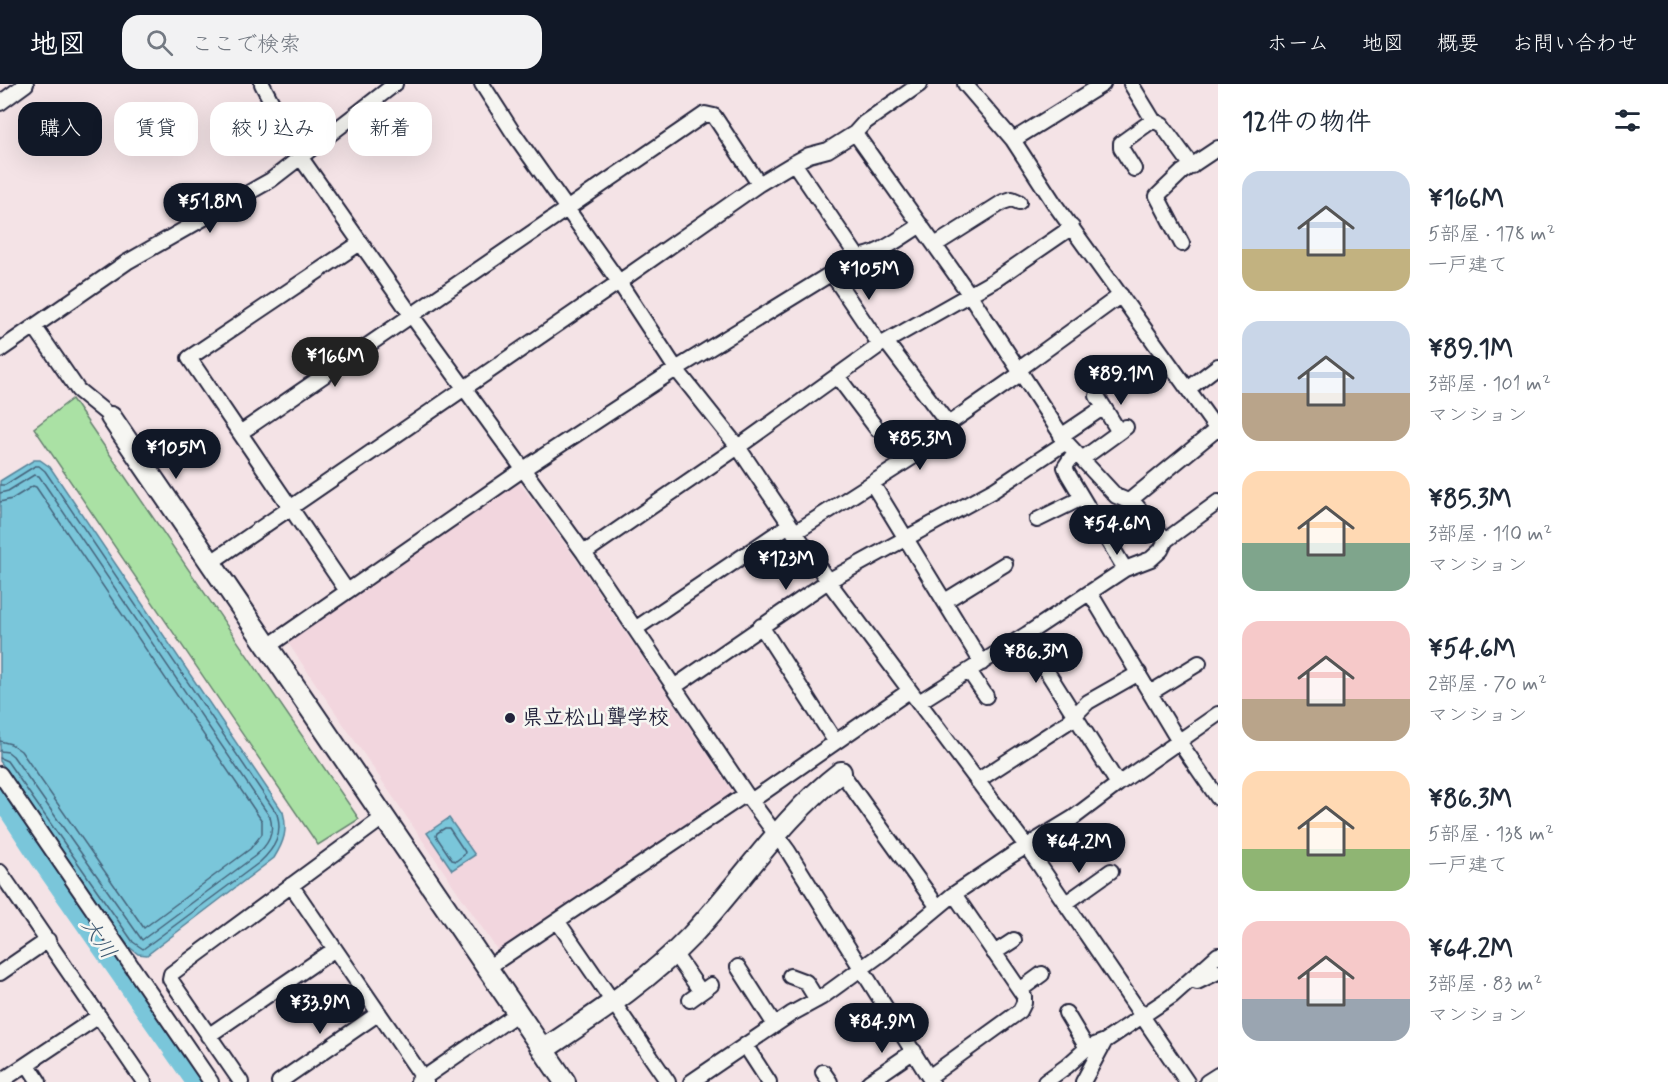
<!DOCTYPE html>
<html lang="ja">
<head>
<meta charset="utf-8">
<style>
  :root { --surface:#fff; --page:#f2f2f3; --text:#1f2937; --muted:#747a83; --accent:#111827 }
  body { margin:0; font-family:Mynerve,"Klee One",sans-serif; background:var(--page); color:var(--text); height:100vh; display:flex; flex-direction:column; font-size:22px; white-space:nowrap }
  * { box-sizing:border-box; margin:0 }
  p { font-size:20px; color:var(--muted) }
  .icon { flex:none; width:33px; height:33px; fill:none; stroke:currentColor; stroke-width:2; stroke-linecap:round; stroke-linejoin:round }
  .map { position:relative; flex:1; overflow:hidden }
  .panel { display:flex; flex-direction:column; background:var(--surface); width:450px }
  .panel>* { flex:none }
  .hud { position:absolute; left:18px; top:18px; width:570px; height:54px; display:flex; gap:12px }
  .price { position:absolute; translate:-50% -51px; padding:0 14px; border-radius:21px; background:var(--accent); color:#fff; font-size:20px; line-height:39px; filter:drop-shadow(0 2px 3px #0008) }
  .price::after { content:''; position:absolute; left:50%; top:36px; width:18px; height:14px; margin-left:-9px; background:inherit; clip-path:polygon(0 0,100% 0,50% 100%) }
  .price.on { background:#222; color:#fff }
  ul { padding:0; list-style:none }
  li { display:flex; align-items:center; gap:18px; height:150px; padding:0 24px }
  li span { display:grid; place-items:center; flex:none; width:168px; height:120px; border-radius:18px; color:#555 }
  li>.icon { margin-inline-start:auto }
  span .icon { width:72px; height:72px; fill:#fffc; stroke-width:1 }
  li b { font-size:26px }
  h2 { display:flex; justify-content:space-between; align-items:center; height:72px; padding:0 24px; font-size:26px }
  .tag { padding:0 21px; border-radius:18px; background:var(--surface); box-shadow:0 6px 24px #0002; font-size:21px; line-height:54px }
  .tag.on { background:var(--accent); color:#fff }
  header { display:flex; align-items:center; gap:36px; box-sizing:border-box; height:84px; padding:0 30px; background:var(--accent); color:#fff }
  header strong { font-size:28px }
  nav { display:flex; gap:33px; margin-inline-start:auto; font-size:21px }
  .search { width:420px; height:54px; background:var(--page); display:flex; align-items:center; gap:15px; box-sizing:border-box; padding:0 21px; border-radius:18px; color:var(--muted); font-size:22px }
  main { display:flex; flex:1; min-height:0 }
  .map>svg:first-child { display:block }
  .built { fill:#f2d6de }
  .green { fill:#aae1a4; stroke:#668270; stroke-width:1.5 }
  .water { fill:#7ac6da; stroke:#57849a; stroke-width:1.5 }
  .lines { fill:none; stroke-linecap:round; stroke-linejoin:round }
  .shore { stroke:#45647b; stroke-width:1.5 }
  .river { stroke:#7ac6da; stroke-width:22 }
  .street-casing { stroke:#22223b; stroke-width:18 }
  .secondary-casing { stroke:#22223b; stroke-width:24 }
  .street { stroke:#f6f6f2; stroke-width:14 }
  .secondary { stroke:#f6f6f2; stroke-width:20 }
  .poi-dot { fill:#22223b; stroke:#f6f6f2; stroke-width:2 }
  .labels { text-anchor:middle; dominant-baseline:central; stroke-width:5; stroke-linejoin:round; paint-order:stroke }
  .poi-label { font-size:21px; font-weight:bold; fill:#22223b; stroke:#f6f6f2; text-anchor:start }
  .water-label { font-size:22px; font-style:italic; fill:#415b73; stroke:#f6f6f2 }
</style>
</head>
<body>
<header>
<strong>地図</strong>
<div class="search"><svg class="icon" aria-label="search" viewBox="0 0 24 24"><circle cx="10" cy="10" r="6"/><path d="M15 15l6 6"/></svg>ここで検索</div>
<nav><a>ホーム</a><a>地図</a><a>概要</a><a>お問い合わせ</a></nav>
</header>
<main>
<div class="map">
<svg width="1218" height="998" viewBox="0 0 1218 998">
  <rect width="100%" height="100%" fill="#f4e3e6"/>
  <filter id="ink" filterUnits="userSpaceOnUse"><feTurbulence type="fractalNoise" baseFrequency=".0167" numOctaves="2"/><feDisplacementMap in="SourceGraphic" scale="12" xChannelSelector="R" yChannelSelector="G"/><feConvolveMatrix kernelMatrix="1 2 1 2 8 2 1 2 1" color-interpolation-filters="sRGB"/></filter>
  <g filter="url(#ink)">
    <path class="built" d="M515 398H519L575 474 733 708 731 713 504 868 498 867 288 559 289 553Z"/>
    <path class="green" d="M72 315 359 735 318 761 34 344Z"/>
    <path class="water" d="M34 376H40L50 383 283 728C288 746 284 758 274 774L147 871 138 870 128 862 0 677V397Z
      M449 734 475 771 452 786 427 749Z"/>
    <g class="lines">
      <path class="shore" d="M0 401H5L35 382H39L45 387 277 730C283 750 275 764 260 778L143 865 133 858 7 677 0 674
        M0 409 8 407 34 391 39 392 270 733C275 750 268 761 255 772L142 856 13 672 8 668 0 667
        M0 418 12 415 33 402 36 403 262 737V750L250 765 144 844 21 667 11 660 0 657
        M445 744H449L465 768 464 771 456 777 452 776 436 752 437 749Z"/>
      <path class="river" d="M0 711 41 774 197 998"/>
      <defs>
        <path id="street" d="M262 0 301 74 412 232 584 469 746 710 788 767 932 998
          M482 0 512 47 619 198 676 285 738 363 828 497 1027 763 1187 998
          M965 0 1013 56 1056 122 1218 347
          M1131 0 1153 36 1162 41 1192 82
          M0 19 26 0
          M855 49 970 211 1066 358 1116 412 1135 420 1166 456
          M1013 56 1103 0
          M1134 85 1121 64V59L1153 36
          M1182 160 1157 112 1182 88 1218 64
          M935 161 1003 118 1012 115 1019 118
          M855 173C879 172 901 153 921 141
          M832 190 880 261
          M34 242 78 306 111 333
          M886 258 949 341
          M0 266 127 178 271 96 395 0
          M1018 286 1121 211
          M837 292 877 345
          M1188 305 1218 282
          M1097 312 1119 348
          M240 349 705 30 714 32 759 100
          M1061 352 1104 323
          M1075 368 1065 383 1068 390 1125 485
          M1082 375 1126 343
          M872 399 982 579
          M1129 417 1217 345
          M1037 436 1082 414
          M794 449 919 369 954 336 1020 290
          M584 469 738 363 880 261 995 196 1072 143
          M210 479 619 198 759 100 794 79 809 71 828 66 855 49 864 39 920 0
          M347 507 189 274 360 159
          M1090 509 1178 656 1218 714
          M945 517 1005 480
          M761 542 835 657
          M635 545 789 441
          M267 563 522 386 676 285 853 176 855 169 794 79
          M969 587 986 612
          M674 603 828 497 994 406 1066 358
          M1150 609 1199 579
          M919 618 1027 550 1125 485 1151 475 1161 466 1166 456 1218 418
          M841 688 937 822
          M0 690 211 998
          M977 697 1068 638 1088 618 1139 589
          M1118 700 1218 630
          M751 717 909 607
          M0 788 144 998
          M291 801 426 998
          M1066 819 1111 787
          M558 838 668 998
          M674 869 701 908
          M994 869 1014 856
          M738 883 775 941
          M487 884 746 710
          M0 889 48 856
          M790 892 806 898 817 916
          M1193 896 1197 898 1218 888
          M1020 906 1042 890
          M690 916 711 901
          M1066 929 1087 964
          M208 952 335 865
          M745 961 769 998
          M28 981 39 998
          M823 988 830 998
          M929 993 1020 927 1024 919V912L954 810
          M0 998 99 932
          M241 998 170 895 171 890 384 733
          M279 998 379 929
          M418 998 518 929
          M691 998 791 930 822 913 884 868 954 810 1012 771 1073 734 1118 700 1046 586 1042 575 1027 550
          M869 998 914 967
          M1045 998 1067 982 1087 964 1105 957 1172 912 1218 871
          M1083 998 1105 957
          M1207 998 1218 991"/>
        <path id="secondary" d="M111 333 565 998
          M543 966C595 931 647 898 691 852 742 798 782 733 841 688"/>
      </defs>
      <use href="#street" class="street-casing"/>
      <use href="#secondary" class="secondary-casing"/>
      <use href="#street" class="street"/>
      <use href="#secondary" class="secondary"/>
    </g>
  </g>
  <circle class="poi-dot" cx="510" cy="634" r="6"/>
  <g class="labels">
    <g class="poi-label">
      <text x="522" y="634">県立松山聾学校</text>
    </g>
    <g class="water-label">
      <text transform="translate(98 855) rotate(56)">大川</text>
    </g>
  </g>
</svg>
<b class="price" style="left:210px;top:150px">¥51.8M</b>
<b class="price" style="left:869px;top:217px">¥105M</b>
<b class="price on" style="left:335px;top:304px">¥166M</b>
<b class="price" style="left:1121px;top:322px">¥89.1M</b>
<b class="price" style="left:920px;top:387px">¥85.3M</b>
<b class="price" style="left:176px;top:396px">¥105M</b>
<b class="price" style="left:1117px;top:472px">¥54.6M</b>
<b class="price" style="left:786px;top:507px">¥123M</b>
<b class="price" style="left:1036px;top:600px">¥86.3M</b>
<b class="price" style="left:1079px;top:790px">¥64.2M</b>
<b class="price" style="left:320px;top:951px">¥33.9M</b>
<b class="price" style="left:882px;top:970px">¥84.9M</b>
<div class="hud">
<a class="tag on">購入</a>
<a class="tag">賃貸</a>
<a class="tag">絞り込み</a>
<a class="tag">新着</a>
</div>
</div>
<section class="panel">
<h2>12件の物件<svg class="icon" aria-label="filters" viewBox="0 0 24 24"><path d="M4 7h16M4 17h16"/><circle cx="9" cy="7" r="2"/><circle cx="15" cy="17" r="2"/></svg></h2>
<ul>
<li><span style="background:linear-gradient(#c9d6e8 65%,#c2b280 0)"><svg class="icon" aria-label="home" viewBox="0 0 24 24"><path d="M3 11l9-7 9 7M6 9v11h12V9"/></svg></span><div><b>¥166M</b><p>5部屋 · 178 m²</p><p>一戸建て</p></div></li>
<li><span style="background:linear-gradient(#c9d6e8 60%,#b9a48a 0)"><svg class="icon" aria-label="home" viewBox="0 0 24 24"><path d="M3 11l9-7 9 7M6 9v11h12V9"/></svg></span><div><b>¥89.1M</b><p>3部屋 · 101 m²</p><p>マンション</p></div></li>
<li><span style="background:linear-gradient(#ffd9b3 60%,#7fa58c 0)"><svg class="icon" aria-label="home" viewBox="0 0 24 24"><path d="M3 11l9-7 9 7M6 9v11h12V9"/></svg></span><div><b>¥85.3M</b><p>3部屋 · 110 m²</p><p>マンション</p></div></li>
<li><span style="background:linear-gradient(#f6c9c9 65%,#b9a48a 0)"><svg class="icon" aria-label="home" viewBox="0 0 24 24"><path d="M3 11l9-7 9 7M6 9v11h12V9"/></svg></span><div><b>¥54.6M</b><p>2部屋 · 70 m²</p><p>マンション</p></div></li>
<li><span style="background:linear-gradient(#ffd9b3 65%,#8fb573 0)"><svg class="icon" aria-label="home" viewBox="0 0 24 24"><path d="M3 11l9-7 9 7M6 9v11h12V9"/></svg></span><div><b>¥86.3M</b><p>5部屋 · 138 m²</p><p>一戸建て</p></div></li>
<li><span style="background:linear-gradient(#f6c9c9 65%,#9aa5b1 0)"><svg class="icon" aria-label="home" viewBox="0 0 24 24"><path d="M3 11l9-7 9 7M6 9v11h12V9"/></svg></span><div><b>¥64.2M</b><p>3部屋 · 83 m²</p><p>マンション</p></div></li>
</ul>
</section>
</main>
</body>
</html>
